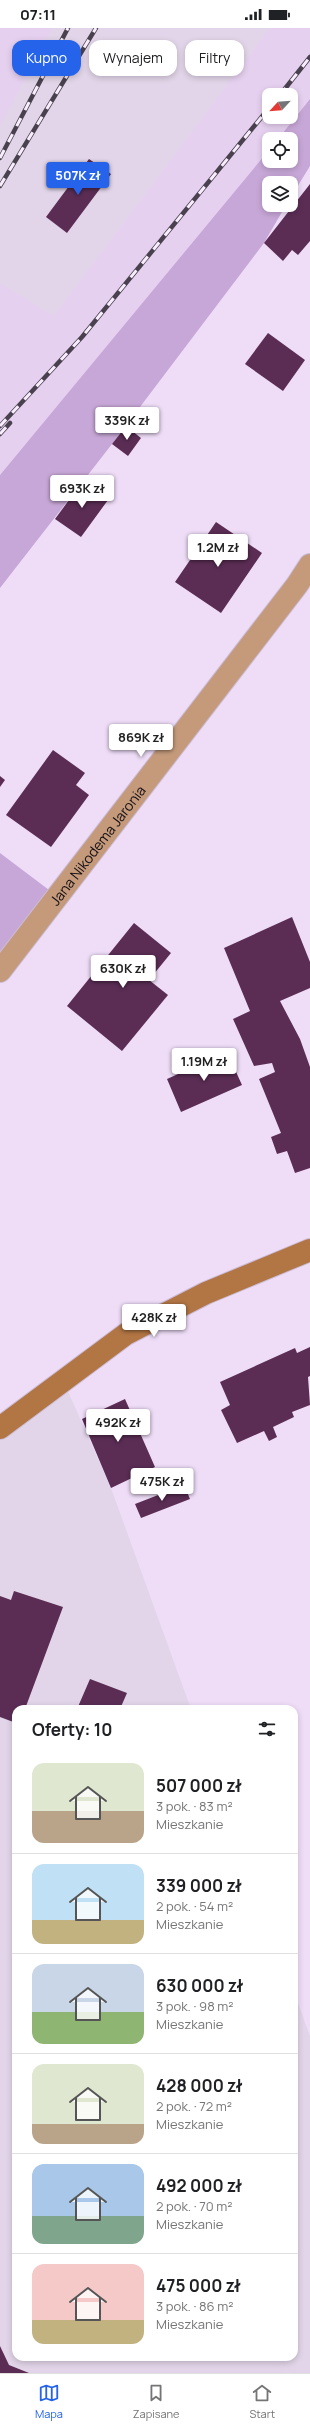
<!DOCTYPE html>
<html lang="pl">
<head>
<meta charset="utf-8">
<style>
  :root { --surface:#fff; --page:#f6f6f6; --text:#202124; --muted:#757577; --line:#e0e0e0; --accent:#2563eb }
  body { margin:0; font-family:Manrope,sans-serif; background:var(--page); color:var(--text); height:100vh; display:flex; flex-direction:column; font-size:15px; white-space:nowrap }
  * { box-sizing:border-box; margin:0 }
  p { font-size:13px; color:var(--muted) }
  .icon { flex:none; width:22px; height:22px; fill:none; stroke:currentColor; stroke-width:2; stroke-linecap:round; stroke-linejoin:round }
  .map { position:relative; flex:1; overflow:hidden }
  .drawer { position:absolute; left:12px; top:1677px; width:286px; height:656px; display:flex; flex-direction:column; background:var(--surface); border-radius:12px; box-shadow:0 2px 6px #0003 }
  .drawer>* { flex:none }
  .guide { position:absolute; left:12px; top:12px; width:286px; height:36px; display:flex; gap:8px }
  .needle { width:26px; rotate:244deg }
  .fabs { position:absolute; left:262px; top:60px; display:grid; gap:8px }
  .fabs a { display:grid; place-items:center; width:36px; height:36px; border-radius:8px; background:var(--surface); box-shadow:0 2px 6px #0003; font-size:20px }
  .price { position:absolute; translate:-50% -34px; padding:0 9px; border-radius:4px; background:#fff; color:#222; font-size:13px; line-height:26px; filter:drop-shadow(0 1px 2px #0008) }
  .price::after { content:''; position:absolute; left:50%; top:24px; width:12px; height:9px; margin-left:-6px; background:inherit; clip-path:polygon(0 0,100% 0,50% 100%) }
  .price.selected { background:var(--accent); color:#fff }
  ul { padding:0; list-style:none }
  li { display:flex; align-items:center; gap:12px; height:100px; padding:0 20px }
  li+li { border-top:1px solid var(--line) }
  li span { display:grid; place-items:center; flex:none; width:112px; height:80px; border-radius:12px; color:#555 }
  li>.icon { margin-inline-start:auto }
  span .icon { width:48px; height:48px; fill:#fffc; stroke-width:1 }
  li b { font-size:17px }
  h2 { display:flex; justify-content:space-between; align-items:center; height:48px; padding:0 20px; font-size:17px }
  .tag { padding:0 14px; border-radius:12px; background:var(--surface); box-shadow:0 2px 6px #0003; font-size:14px; line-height:36px }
  .tag.selected { background:var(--accent); color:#fff }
  .status { display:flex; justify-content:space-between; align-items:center; height:28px; padding:0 20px; background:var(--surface); direction:ltr }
  .status svg { height:11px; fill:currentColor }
  .menu { display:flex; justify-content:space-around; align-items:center; height:56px; border-top:1px solid var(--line); background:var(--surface); font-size:11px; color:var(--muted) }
  .menu a { display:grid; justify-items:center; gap:2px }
  .menu .selected { color:var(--accent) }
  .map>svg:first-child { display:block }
  .built { fill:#e6d0f0; fill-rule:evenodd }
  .industrial { fill:#e2d5e9 }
  .green { fill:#c7a7d7 }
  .building { fill:#5b2d55 }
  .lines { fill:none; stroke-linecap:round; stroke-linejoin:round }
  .street-casing { stroke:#cbbbd4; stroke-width:24 }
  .secondary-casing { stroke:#cbbbd4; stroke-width:24 }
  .street { stroke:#c49a7b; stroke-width:22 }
  .secondary { stroke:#b27544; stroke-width:22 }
  .rail-casing { stroke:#4a414e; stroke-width:4.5 }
  .rail { stroke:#f8edfd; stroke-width:3; stroke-dasharray:9; stroke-linecap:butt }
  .labels { text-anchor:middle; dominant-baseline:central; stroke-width:4; stroke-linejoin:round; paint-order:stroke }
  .street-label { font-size:14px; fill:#110b14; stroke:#f8edfd }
</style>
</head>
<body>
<div class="status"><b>07:11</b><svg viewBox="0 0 49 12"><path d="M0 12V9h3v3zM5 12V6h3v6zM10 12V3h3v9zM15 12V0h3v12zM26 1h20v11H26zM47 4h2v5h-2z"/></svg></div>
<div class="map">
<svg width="310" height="2345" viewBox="0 0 310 2345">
  <rect width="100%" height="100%" fill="#efddf8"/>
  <path class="built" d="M0 0H310V71L278 111H269V122L0 447ZM269 67H291V89H269Z"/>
  <path class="industrial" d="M52 0H270L54 288 0 255V98Z
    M63 1352 111 1460 191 1681H16V2329H294V1964L310 2008V2345H0V1400Z"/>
  <path class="green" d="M310 71V138L291 169V155H269V177H286L264 215 112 416 0 560V447L269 122V133H291V111H278Z
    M0 825 57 868 0 943Z"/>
  <path class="building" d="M89 131 111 146 67 205 46 189Z
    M310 156V213L298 227 292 222 283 233 264 215Z
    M268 305 305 332 283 363 245 336Z
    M126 398 141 410 128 428 112 416Z
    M83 453 108 472 81 509 55 491Z
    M216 494 262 525 221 585 175 554Z
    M53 722 85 745 76 757 89 767 51 819 6 787Z
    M0 748 5 752 0 759Z
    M292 889 310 934V960L280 973 300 1011 310 1039V1140L295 1145 287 1123 277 1126 271 1109 281 1105 259 1051 275 1044 272 1035 254 1038 233 991 250 983 224 920Z
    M134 895 171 925 149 952 168 967 122 1023 67 978Z
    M227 1024 242 1057 181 1084 167 1051Z
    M310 1319V1348L308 1349 310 1377 292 1384 294 1389 273 1399 277 1409 269 1413 264 1403 237 1415 221 1382 230 1377 220 1354 295 1320 297 1325Z
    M125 1371 155 1439 111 1460 82 1391Z
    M184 1457 190 1471 141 1490 135 1476Z
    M14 1563 63 1579 25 1681H16V1695L0 1689V1568L11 1572Z
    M90 1651 127 1665 120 1681H77Z
    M0 2318 9 2337 29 2345H0Z"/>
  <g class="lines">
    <defs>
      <g id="street">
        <path id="s1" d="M0 943 297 557 310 537"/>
      </g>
      <path id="secondary" d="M0 1400 126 1306 206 1265 310 1222"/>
    </defs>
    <use href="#street" class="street-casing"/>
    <use href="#secondary" class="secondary-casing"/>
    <use href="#street" class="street"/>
    <use href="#secondary" class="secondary"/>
    <defs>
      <path id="rail" d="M280 67 310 29
        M0 130 68 0
        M0 158 96 0
        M0 398 82 309 269 80
        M0 406 10 395"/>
    </defs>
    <use href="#rail" class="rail-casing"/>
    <use href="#rail" class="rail"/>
  </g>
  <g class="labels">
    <g class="street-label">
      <text stroke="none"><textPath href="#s1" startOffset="159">Jana Nikodema Jaronia</textPath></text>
    </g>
  </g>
</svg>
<div class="fabs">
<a><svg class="needle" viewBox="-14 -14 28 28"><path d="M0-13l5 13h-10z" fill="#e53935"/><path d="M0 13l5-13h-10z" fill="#757577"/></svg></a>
<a><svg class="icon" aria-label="locate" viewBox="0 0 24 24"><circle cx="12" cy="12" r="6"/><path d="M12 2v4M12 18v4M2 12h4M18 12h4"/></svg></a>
<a><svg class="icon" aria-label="layers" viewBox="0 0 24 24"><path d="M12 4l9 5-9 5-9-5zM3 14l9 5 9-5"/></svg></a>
</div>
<b class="price selected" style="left:78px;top:168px">507K zł</b>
<b class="price" style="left:127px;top:413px">339K zł</b>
<b class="price" style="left:82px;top:481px">693K zł</b>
<b class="price" style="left:218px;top:540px">1.2M zł</b>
<b class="price" style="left:141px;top:730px">869K zł</b>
<b class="price" style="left:123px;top:961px">630K zł</b>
<b class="price" style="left:204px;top:1054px">1.19M zł</b>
<b class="price" style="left:154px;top:1310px">428K zł</b>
<b class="price" style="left:118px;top:1415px">492K zł</b>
<b class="price" style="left:162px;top:1474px">475K zł</b>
<div class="guide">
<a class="tag selected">Kupno</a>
<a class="tag">Wynajem</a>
<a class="tag">Filtry</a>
</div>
<section class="drawer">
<h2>Oferty: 10<svg class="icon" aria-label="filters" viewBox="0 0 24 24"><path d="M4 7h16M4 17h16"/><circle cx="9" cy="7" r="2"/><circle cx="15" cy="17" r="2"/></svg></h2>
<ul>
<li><span style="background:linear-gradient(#dfe7d0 60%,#b9a48a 0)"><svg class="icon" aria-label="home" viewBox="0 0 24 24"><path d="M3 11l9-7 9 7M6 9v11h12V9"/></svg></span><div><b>507 000 zł</b><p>3 pok. · 83 m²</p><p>Mieszkanie</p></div></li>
<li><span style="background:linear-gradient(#bfe0f5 70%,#c2b280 0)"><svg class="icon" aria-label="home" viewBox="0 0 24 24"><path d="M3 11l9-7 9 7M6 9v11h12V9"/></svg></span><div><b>339 000 zł</b><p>2 pok. · 54 m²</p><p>Mieszkanie</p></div></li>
<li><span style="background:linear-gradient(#c9d6e8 60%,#8fb573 0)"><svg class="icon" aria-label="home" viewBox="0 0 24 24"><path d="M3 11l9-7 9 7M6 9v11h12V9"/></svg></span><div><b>630 000 zł</b><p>3 pok. · 98 m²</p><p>Mieszkanie</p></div></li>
<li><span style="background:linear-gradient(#dfe7d0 75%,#b9a48a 0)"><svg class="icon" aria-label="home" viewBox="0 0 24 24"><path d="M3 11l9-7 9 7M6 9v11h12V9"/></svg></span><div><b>428 000 zł</b><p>2 pok. · 72 m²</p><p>Mieszkanie</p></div></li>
<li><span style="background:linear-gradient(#a9c7e8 65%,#7fa58c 0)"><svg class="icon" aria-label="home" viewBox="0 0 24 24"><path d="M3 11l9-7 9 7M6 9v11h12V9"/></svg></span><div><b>492 000 zł</b><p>2 pok. · 70 m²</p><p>Mieszkanie</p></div></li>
<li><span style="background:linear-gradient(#f6c9c9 70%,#c2b280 0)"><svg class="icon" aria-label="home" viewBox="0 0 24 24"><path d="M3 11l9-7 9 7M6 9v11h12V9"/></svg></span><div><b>475 000 zł</b><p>3 pok. · 86 m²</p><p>Mieszkanie</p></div></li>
</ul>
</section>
</div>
<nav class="menu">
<a class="selected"><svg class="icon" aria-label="map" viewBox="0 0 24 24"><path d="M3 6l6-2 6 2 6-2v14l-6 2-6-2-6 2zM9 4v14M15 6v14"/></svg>Mapa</a>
<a><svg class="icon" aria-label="saved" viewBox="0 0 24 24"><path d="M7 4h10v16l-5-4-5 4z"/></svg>Zapisane</a>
<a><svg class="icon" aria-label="home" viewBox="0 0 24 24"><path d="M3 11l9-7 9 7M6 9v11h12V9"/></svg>Start</a>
</nav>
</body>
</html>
